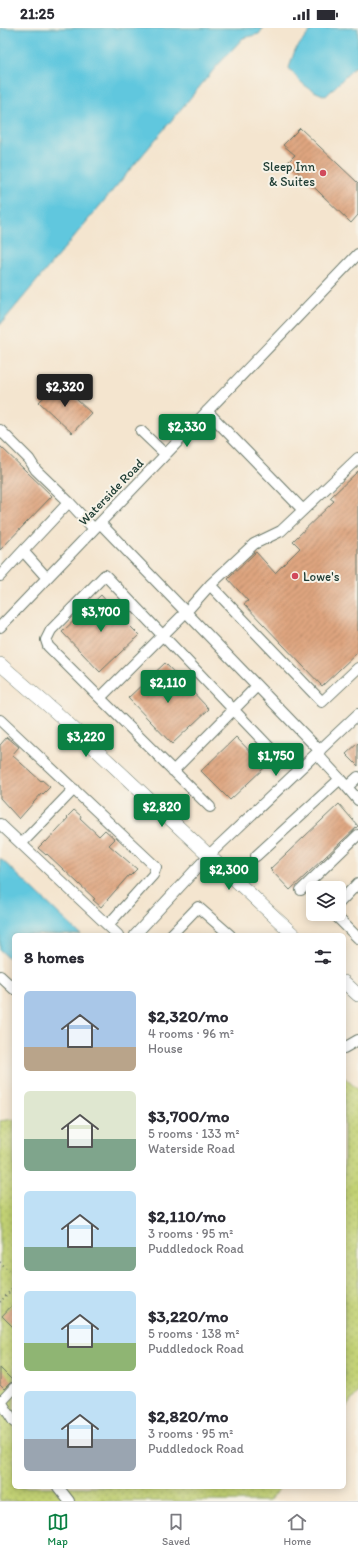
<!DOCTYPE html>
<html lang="en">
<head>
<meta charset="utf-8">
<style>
  :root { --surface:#fff; --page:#f7f7f7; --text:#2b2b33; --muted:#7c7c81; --line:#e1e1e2; --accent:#0b8043 }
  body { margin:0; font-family:Itim,sans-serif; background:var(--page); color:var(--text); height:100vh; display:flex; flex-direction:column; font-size:15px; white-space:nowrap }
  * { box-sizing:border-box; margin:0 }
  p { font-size:13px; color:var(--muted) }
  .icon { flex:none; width:22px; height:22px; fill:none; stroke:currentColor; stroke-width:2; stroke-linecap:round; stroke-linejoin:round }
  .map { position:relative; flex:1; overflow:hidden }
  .sheet { position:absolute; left:12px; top:905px; width:334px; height:556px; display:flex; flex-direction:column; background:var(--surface); border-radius:6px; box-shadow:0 2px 10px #0003 }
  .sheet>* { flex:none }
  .tools { position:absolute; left:306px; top:853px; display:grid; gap:8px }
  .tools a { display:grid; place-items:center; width:40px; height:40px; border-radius:6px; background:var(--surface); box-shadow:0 2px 10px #0003; font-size:20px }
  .price { position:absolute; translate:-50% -34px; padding:0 9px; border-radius:4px; background:var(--accent); color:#fff; font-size:13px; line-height:26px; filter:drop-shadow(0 1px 2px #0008) }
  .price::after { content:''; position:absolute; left:50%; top:24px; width:12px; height:9px; margin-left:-6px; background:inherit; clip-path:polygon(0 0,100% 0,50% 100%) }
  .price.selected { background:#222; color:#fff }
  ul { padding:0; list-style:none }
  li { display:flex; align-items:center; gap:12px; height:100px; padding:0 12px }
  li span { display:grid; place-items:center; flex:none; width:112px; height:80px; border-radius:6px; color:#555 }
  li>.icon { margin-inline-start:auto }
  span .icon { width:48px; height:48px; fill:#fffc; stroke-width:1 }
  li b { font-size:17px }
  h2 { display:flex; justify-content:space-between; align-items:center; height:48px; padding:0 12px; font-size:17px }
  .status { display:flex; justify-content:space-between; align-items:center; height:28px; padding:0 20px; background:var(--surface); direction:ltr }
  .status svg { height:11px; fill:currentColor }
  .tab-bar { display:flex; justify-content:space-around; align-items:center; height:56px; border-top:1px solid var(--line); background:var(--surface); font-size:11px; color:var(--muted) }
  .tab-bar a { display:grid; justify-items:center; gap:2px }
  .tab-bar .selected { color:var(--accent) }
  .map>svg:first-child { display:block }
  .park { fill:url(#park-dots); stroke:#718854 }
  .water { fill:#61c7de; stroke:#408289 }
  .building { fill:url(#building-hatch) }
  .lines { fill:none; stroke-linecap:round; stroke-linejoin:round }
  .minor-casing { stroke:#6a786a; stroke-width:12 }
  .major-casing { stroke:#6a786a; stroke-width:14 }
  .path { stroke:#6a786a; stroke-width:2; stroke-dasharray:1 3; stroke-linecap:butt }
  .minor { stroke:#fff; stroke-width:10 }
  .major { stroke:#fff; stroke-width:13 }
  .poi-dot { fill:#d1495b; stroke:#f7f3e8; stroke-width:1.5 }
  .labels { text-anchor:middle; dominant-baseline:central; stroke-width:4; stroke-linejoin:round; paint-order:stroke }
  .poi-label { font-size:13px; fill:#1f3d34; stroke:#f7f3e8; text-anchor:end }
  .street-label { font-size:13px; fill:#1f3d34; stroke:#f7f3e8 }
</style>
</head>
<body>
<div class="status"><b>21:25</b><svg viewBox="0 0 49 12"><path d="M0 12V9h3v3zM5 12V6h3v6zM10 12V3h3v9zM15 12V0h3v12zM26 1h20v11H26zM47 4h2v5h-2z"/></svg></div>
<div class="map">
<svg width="358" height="1473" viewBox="0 0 358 1473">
  <defs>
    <pattern id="park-dots" width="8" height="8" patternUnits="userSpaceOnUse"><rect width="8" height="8" fill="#c3d275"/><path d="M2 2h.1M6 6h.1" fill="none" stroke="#a7b566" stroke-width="1.8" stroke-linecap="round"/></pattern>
    <pattern id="building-hatch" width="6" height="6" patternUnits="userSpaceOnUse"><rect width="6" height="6" fill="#dea47f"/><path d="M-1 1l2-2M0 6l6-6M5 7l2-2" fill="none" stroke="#b38769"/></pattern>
  </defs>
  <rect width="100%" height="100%" fill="#f7f3e8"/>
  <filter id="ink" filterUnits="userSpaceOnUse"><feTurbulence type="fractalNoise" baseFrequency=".025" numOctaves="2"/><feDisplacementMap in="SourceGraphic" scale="8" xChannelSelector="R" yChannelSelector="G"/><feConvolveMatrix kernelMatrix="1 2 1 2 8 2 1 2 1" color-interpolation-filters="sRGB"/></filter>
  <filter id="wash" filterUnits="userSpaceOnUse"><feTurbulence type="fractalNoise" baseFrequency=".012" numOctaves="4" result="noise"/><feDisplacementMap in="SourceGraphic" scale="16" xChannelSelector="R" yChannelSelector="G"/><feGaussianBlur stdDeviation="0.9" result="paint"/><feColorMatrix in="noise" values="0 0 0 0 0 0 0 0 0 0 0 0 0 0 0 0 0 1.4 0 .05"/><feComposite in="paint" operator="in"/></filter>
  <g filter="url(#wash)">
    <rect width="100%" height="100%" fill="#f4e5cf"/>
    <path class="park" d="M344 1049 358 1062V1364L344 1382Z
      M14 1091V1459H280L269 1473H0V1093Z"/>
    <path class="water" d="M0 0H263L259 6 243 10 217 38 0 297Z
      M313 0H358V36L326 68C307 61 301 56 289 40L295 22Z
      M0 830 80 906 81 907H14V935L0 922Z"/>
    <g id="blocks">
      <path class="building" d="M300 100 358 155V187L351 195 288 134 295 127 283 117Z
        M58 354 91 385 72 405 39 374Z
        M0 418 52 468 0 522Z
        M358 443V624L322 658 244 576 248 573 228 551 256 524 275 545 300 520 293 513 334 473 330 470Z
        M101 567 117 585 125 577 130 582 122 590 139 607 100 644 62 604Z
        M165 635 209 681 172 716 128 670Z
        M7 709 19 719 12 727 41 753 42 752 50 759 43 766 42 765 19 791 0 770V717Z
        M236 709 265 739 230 772 201 743Z
        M358 715V738L346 726Z
        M339 776 358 798 290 862 270 841Z
        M74 782 81 788 80 790 99 808 105 802 115 811 109 817 137 841 130 848 129 847 101 879 93 872 95 871 47 826 46 827 38 820 45 813 46 814 68 790 67 789Z
        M14 1275V1300L2 1288Z
        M0 1340 14 1354 10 1355 4 1361 0 1357Z"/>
    </g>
  </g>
  <g filter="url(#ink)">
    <use href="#blocks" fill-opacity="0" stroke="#6a786a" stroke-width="1"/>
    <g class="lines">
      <defs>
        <path id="minor" d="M207 383 303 482
          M0 402 29 431 36 442 69 474
          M141 403 165 426
          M100 495 320 723
          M0 548 23 523
          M47 550 23 523 69 474 94 501
          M210 557 322 674 358 640
          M0 599 358 226
          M100 670 48 618 46 612 51 602 105 547 271 721
          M0 692 156 839 153 847 108 897
          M173 743 257 658
          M340 751 358 772
          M347 759 358 749
          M210 779 100 670 186 584 210 557 254 516 281 503 358 430
          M0 796 118 907
          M21 816 74 761
          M256 828 340 751 317 726
          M301 862 358 807
          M339 875 358 855
          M334 886 358 910
          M135 907 209 827 358 686
          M171 907 198 879 230 907
          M0 948 14 961
          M344 1020 358 1012
          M0 1372 14 1394
          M1 1374 14 1360
          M58 1459 69 1473"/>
        <path id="major" d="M0 636 59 687 294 907
          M344 954 358 967"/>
      </defs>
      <use href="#minor" class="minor-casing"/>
      <use href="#major" class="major-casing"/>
      <path class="path" d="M0 1234 14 1247
        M0 1274 14 1259"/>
      <use href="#minor" class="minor"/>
      <use href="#major" class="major"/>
    </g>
  </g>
  <g class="poi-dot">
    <circle cx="323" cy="145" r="4"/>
    <circle cx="295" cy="548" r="4"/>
  </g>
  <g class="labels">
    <g class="poi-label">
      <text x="315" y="138">Sleep Inn<tspan x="315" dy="15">&amp; Suites</tspan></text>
      <text x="303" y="548" text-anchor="start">Lowe's</text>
    </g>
    <g class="street-label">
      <text transform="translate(111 464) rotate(-46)">Waterside Road</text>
    </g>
  </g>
</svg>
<div class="tools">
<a><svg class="icon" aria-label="layers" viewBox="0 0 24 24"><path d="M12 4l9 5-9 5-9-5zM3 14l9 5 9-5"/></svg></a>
</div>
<b class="price selected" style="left:65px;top:380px">$2,320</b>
<b class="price" style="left:187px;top:420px">$2,330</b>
<b class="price" style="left:101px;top:605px">$3,700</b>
<b class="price" style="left:168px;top:676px">$2,110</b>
<b class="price" style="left:86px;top:730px">$3,220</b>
<b class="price" style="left:276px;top:749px">$1,750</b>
<b class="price" style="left:162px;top:800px">$2,820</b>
<b class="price" style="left:229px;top:863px">$2,300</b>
<section class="sheet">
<h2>8 homes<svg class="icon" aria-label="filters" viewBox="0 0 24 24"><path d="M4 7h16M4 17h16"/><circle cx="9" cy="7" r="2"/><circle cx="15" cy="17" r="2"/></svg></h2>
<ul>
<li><span style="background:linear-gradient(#a9c7e8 70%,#b9a48a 0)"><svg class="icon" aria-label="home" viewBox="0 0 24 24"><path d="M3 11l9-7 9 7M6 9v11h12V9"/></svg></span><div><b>$2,320/mo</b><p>4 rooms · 96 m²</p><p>House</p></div></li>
<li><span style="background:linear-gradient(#dfe7d0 60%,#7fa58c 0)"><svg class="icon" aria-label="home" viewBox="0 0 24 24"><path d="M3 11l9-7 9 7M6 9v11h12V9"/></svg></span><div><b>$3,700/mo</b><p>5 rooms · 133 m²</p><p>Waterside Road</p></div></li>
<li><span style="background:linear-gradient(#bfe0f5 70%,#7fa58c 0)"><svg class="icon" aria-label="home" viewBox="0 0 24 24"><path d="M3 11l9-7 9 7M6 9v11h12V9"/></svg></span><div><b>$2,110/mo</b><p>3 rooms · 95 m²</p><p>Puddledock Road</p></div></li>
<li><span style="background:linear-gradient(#bfe0f5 65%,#8fb573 0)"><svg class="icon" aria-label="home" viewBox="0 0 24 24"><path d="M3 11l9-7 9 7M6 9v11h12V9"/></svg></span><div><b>$3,220/mo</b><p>5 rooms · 138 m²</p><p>Puddledock Road</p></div></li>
<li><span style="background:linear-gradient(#bfe0f5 60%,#9aa5b1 0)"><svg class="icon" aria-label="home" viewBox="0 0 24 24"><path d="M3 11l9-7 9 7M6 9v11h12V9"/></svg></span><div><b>$2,820/mo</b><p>3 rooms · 95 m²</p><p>Puddledock Road</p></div></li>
</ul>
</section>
</div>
<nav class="tab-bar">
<a class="selected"><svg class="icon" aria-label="map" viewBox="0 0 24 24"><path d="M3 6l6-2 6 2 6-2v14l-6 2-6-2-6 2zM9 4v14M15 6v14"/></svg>Map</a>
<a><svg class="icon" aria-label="saved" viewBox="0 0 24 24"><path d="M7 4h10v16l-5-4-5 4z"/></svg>Saved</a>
<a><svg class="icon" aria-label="home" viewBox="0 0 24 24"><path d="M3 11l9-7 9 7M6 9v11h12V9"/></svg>Home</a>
</nav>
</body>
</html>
